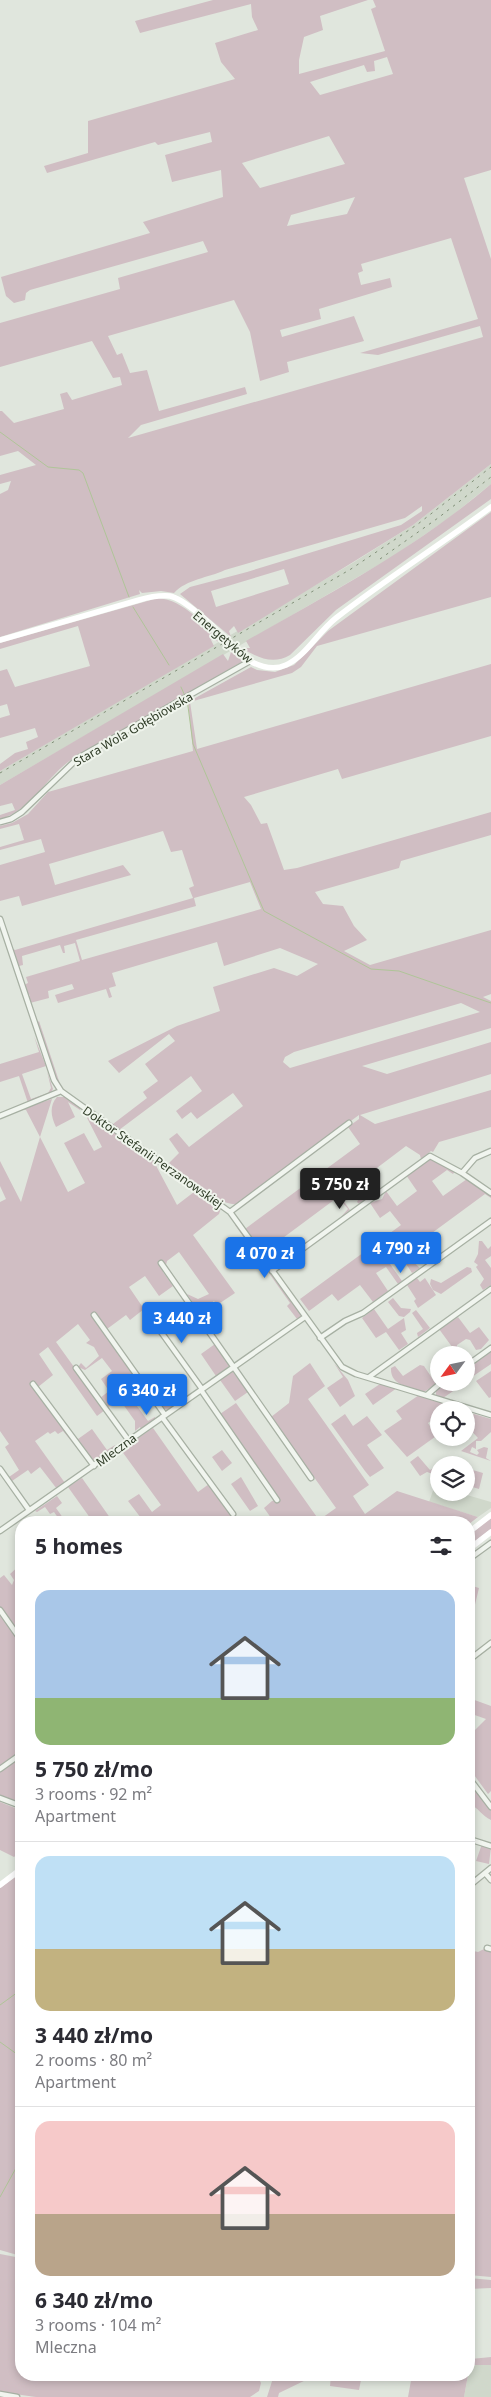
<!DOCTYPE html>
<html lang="en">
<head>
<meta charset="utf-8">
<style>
  :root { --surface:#fff; --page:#f2f2f3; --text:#2b2b33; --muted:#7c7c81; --line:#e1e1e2; --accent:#1a73e8 }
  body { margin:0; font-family:"Noto Sans",sans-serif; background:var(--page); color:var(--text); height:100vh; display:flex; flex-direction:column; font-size:19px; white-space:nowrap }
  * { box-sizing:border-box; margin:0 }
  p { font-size:16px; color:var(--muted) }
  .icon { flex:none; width:28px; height:28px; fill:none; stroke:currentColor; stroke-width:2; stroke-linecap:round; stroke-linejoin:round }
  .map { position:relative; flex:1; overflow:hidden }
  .sheet { position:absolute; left:15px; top:1516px; width:460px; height:865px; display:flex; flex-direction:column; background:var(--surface); border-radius:20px; box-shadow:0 2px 8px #0003 }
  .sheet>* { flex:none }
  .needle { width:32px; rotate:237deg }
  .tools { position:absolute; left:430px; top:1346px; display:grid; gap:10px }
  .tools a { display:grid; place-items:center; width:45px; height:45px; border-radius:50%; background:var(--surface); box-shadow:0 2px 8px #0003; font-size:25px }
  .price { position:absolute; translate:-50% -42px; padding:0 11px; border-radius:5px; background:var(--accent); color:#fff; font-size:16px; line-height:32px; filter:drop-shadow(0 1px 2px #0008) }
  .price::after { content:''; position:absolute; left:50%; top:30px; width:15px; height:11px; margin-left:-8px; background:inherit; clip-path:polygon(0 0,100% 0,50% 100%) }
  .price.on { background:#222; color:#fff }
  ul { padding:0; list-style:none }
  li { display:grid; align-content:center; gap:10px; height:265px; padding:0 20px }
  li+li { border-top:1px solid var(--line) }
  li span { display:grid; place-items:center; height:155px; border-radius:15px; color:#555 }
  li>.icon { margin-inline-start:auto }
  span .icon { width:90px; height:90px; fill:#fffc; stroke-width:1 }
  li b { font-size:21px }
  h2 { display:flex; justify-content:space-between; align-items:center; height:60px; padding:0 20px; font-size:21px }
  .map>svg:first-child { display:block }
  .built { fill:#d0d8cb }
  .green { fill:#d0bec3; fill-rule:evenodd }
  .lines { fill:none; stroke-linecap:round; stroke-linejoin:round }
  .stream { stroke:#afc598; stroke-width:1 }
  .street-casing { stroke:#a7b0a3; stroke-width:7 }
  .street { stroke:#f1f5ef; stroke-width:4.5 }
  .secondary { stroke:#fff; stroke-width:5.5 }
  .rail { stroke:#808f77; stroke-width:1; stroke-dasharray:2.5 5; stroke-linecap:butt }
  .labels { text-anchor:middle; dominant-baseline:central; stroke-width:4; stroke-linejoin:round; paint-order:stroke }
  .street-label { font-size:12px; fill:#2f3c27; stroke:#eff4ec }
</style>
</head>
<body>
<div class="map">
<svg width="491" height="2397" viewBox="0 0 491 2397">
  <rect width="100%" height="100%" fill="#e0e6dd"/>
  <path class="built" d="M491 464V484L449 518 392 557 0 785V771L351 564 413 525Z
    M435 1485 439 1486V1492L460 1493 491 1502V1508L478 1517 429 1502Z
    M470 2365H491V2397H464Z"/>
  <path class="green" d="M213 0H368L320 16 323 30 304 37 299 60V74L385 51 371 9 376 7 373 0H491V170L464 178 491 259V464L413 525 238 633 234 626 229 631 231 637 180 594 190 587 247 572 401 525 422 511V506L405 518 225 570C208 578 187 579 174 593L161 591 142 593 139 590 140 594 0 637V494L8 490 11 481 0 484V475L36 465 18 451 0 456V411H2L14 423 64 409 60 394 67 392 72 400 122 385 120 377 113 378 92 341 0 367V323L120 289 118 278 208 252 203 241 30 290 26 293 25 300 14 303 6 296 1 277 150 233 143 222 223 197 221 170 172 182 165 155 212 142 210 132 158 145 155 142 47 173 44 166 88 153V121L235 79 221 62 215 43 258 30 252 17 251 4 140 33 135 21ZM387 57 393 74 320 95 310 82 364 65 367 72 375 71 374 61ZM329 136 345 164 260 188 242 163ZM355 197 347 214 287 226 291 215ZM451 238 478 319 360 353 378 355 480 326 483 337 128 438 141 425 247 394 245 387 159 411 147 370 130 373 122 353 117 355 108 336 234 300 250 332 260 381 289 372 287 362 364 341 354 316 282 337 280 330 321 319 319 309 392 287 390 278 361 285 358 273 363 271 361 264ZM284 569 289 584 216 607 211 591Z
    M491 484V499L336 610 290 655C273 665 258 658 242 648H250L246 641C330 593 418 547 491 484Z
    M491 512V597L317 646 301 667 292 673 190 702 197 749 491 664V736L342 779 338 769 244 797 251 805 261 824 267 823 284 870 297 868 491 812V835L401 861 399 868 315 892 323 904 343 906 354 926 367 940 344 951 370 965 491 930V994L483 997 491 1001V1028L362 1066 387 1074 491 1042V1074L360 1115 375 1124 491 1090V1127L439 1142 433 1152 431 1151 421 1159 420 1155 406 1146 357 1183 367 1198 359 1204 357 1202 360 1196 352 1186 340 1196 350 1210 340 1218 348 1209 338 1197 264 1252 273 1264H276L272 1267 245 1229 360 1144 348 1127 359 1119V1115L237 1204C219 1207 183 1174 169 1163L179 1153 169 1139 177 1133 189 1147 243 1106 233 1093 197 1119 191 1112 182 1119 176 1111 202 1091 191 1076 119 1130 107 1120 113 1124 147 1098 143 1092 158 1081 145 1064 175 1041 169 1034 119 1073 108 1061 177 1026 220 1011 213 987 274 968 297 976 318 964 280 948 224 966 217 942 112 973 116 986 109 988 112 997 109 998 106 989 58 1003 55 995 74 989 72 984 48 991 49 998 30 1003 28 997 30 995 27 994 24 985 28 983 26 977 80 961 75 943 64 946 65 953H63L60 945 22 956 23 965 19 966 12 948 15 950 193 898 189 888 194 886 182 850 171 852 163 831 49 864 55 885 123 865 131 875 22 906 19 896 0 901V865L45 852 41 839 0 850V847L24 840 19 824 0 829V826L12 823 28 814 48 792 193 751 188 702 251 667 257 670 275 672 294 665 328 631ZM250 882 261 909 82 960 76 940 196 906 194 898ZM461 1003 480 1012 290 1068 283 1062 285 1057 294 1052Z
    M158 598C184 600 204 625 222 642L211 640 214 646 0 771V764L15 753 28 749 26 742 38 737 35 728 0 738V718L10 715 7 704 0 706V671L7 669 15 687 90 666 78 626 0 649V643Z
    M232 649 241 657 242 662 72 759C45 778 32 810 0 819V815L15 810 12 803 0 806V785L223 654 228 661Z
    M39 1021 61 1087 69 1094 57 1085 37 1023Z
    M34 1036 46 1066 22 1074 31 1099 48 1093 51 1088 47 1071 53 1089 50 1094 28 1103 19 1076 0 1082V1064L39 1052Z
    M57 1097H65L81 1108 80 1110 68 1102 75 1117 56 1127C51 1117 49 1106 57 1097Z
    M52 1099 40 1137 68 1192 85 1183 64 1143 84 1133 94 1151 102 1147 84 1112H86L152 1158 177 1205 194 1192 185 1185 188 1184 221 1208 219 1214 193 1235 235 1293 217 1305 214 1301 199 1312 187 1294 198 1299 209 1294 179 1252 167 1261 166 1265 178 1282 168 1269 163 1272 173 1286 159 1296 145 1276 129 1287 144 1309 130 1320 126 1315 107 1329 96 1313 92 1315 141 1385 129 1395 148 1421 155 1417V1419L141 1429 140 1427 135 1431V1421L120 1400 108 1407 100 1398 109 1391 101 1379 112 1371 102 1358 85 1370 78 1367 81 1363 86 1368 99 1356 94 1347 86 1343 90 1340 78 1324 56 1342 105 1410 97 1416 48 1347 39 1354 53 1375 38 1387 72 1434 78 1439 92 1429 107 1450 115 1445 114 1449 90 1464 63 1431 58 1434 55 1431 50 1434 48 1432 35 1441 65 1483 57 1489 40 1467 31 1474 28 1470 12 1481 9 1477 19 1470 5 1447 9 1444 0 1431V1202L6 1199 0 1186V1161L21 1202 40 1137 26 1110 21 1109Z
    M431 1158 455 1171 453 1174 447 1170 432 1181 443 1196 467 1179 491 1195V1198L485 1194 417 1244 420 1249 409 1258 420 1268 412 1273 401 1256 390 1264 402 1281 398 1284 386 1267 376 1273 388 1291 373 1302 360 1285 338 1301 332 1294 309 1311 300 1299 401 1225 390 1211 380 1218 370 1203 382 1199 386 1191 397 1206 417 1191 406 1175Z
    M237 1224 302 1316 297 1319 287 1306 290 1303 235 1225Z
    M479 1241H482L488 1249 491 1246V1256L485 1260 491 1268V1285L483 1290 480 1285 484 1279 476 1267 478 1265 474 1262 478 1254Z
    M467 1267 471 1268 472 1272 441 1294 433 1290 430 1284 431 1279 441 1283Z
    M417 1278 420 1282 425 1278 436 1295 418 1308 414 1301 416 1299 407 1285Z
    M393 1298 401 1308 411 1309 410 1312 404 1317 399 1316 388 1302Z
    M188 1304 202 1324 187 1335 173 1316Z
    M374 1309 388 1329 404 1318 406 1330 401 1333 408 1344 399 1350 386 1332 376 1338 362 1318Z
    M416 1310 430 1328 418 1337 417 1333 423 1329 412 1313Z
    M458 1317 470 1333 479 1327 489 1340 481 1349 476 1350 470 1340 466 1339 457 1345 458 1355 439 1329Z
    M215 1344 229 1366 216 1376 201 1354Z
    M491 1350V1364L466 1381V1368Z
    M310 1363 325 1386 308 1399 369 1485 353 1496 365 1514 397 1491 478 1517 469 1524 274 1522 264 1508 272 1501 278 1499 220 1414 236 1403 319 1520 336 1508 271 1417 289 1403 293 1376Z
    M334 1363 348 1380 355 1396 340 1407 327 1388 343 1377Z
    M420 1365 424 1366 436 1384 424 1392C410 1387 390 1386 391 1368L395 1366 403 1376Z
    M232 1371 248 1392 235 1401 220 1380Z
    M491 1371V1397L489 1398 476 1381Z
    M157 1380 174 1403 180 1399 181 1401 167 1410 161 1407 148 1387Z
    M445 1383H465L443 1398 436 1395V1389Z
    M380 1384 397 1388 373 1405 365 1394Z
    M419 1395 466 1410 452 1407 447 1410H439V1415L428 1423 435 1434 439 1432V1434L407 1457 384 1431 402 1419 396 1411Z
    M345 1414 353 1426 367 1416 382 1435 367 1445 384 1468 370 1477 365 1471 331 1424Z
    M474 1414 491 1419V1432L481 1441H476V1449L472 1447 470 1452 477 1455 479 1453 477 1450 484 1447 488 1448 486 1458 491 1461 461 1451 478 1438 466 1425V1420Z
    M160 1423 153 1428 198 1492 209 1484 237 1522H144L128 1501 139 1494 152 1512 161 1505 121 1450Z
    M222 1450 232 1463 222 1471 212 1457Z
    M418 1456 430 1470 439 1465V1476L427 1472 420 1476 410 1462Z
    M466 1468 483 1473 479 1489 466 1485Z
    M241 1477 258 1506 250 1511 231 1484Z
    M82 1478 113 1522H93L68 1487Z
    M57 1496 62 1503 56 1508 66 1522H61L54 1512 50 1514 45 1507 37 1512 35 1511Z
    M491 1518V1529L469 1546V1535Z
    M21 1564V1758L19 1760 21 1761V1803H20L0 1796V1578L4 1575 12 1585 14 1580 10 1574Z
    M469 1585 479 1588 473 1613 469 1612Z
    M469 1698 491 1706V1791L488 1794 469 1768V1736L486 1719 469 1713Z
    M469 1782 491 1811V1820C482 1816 478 1807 469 1804Z
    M0 1802 20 1810 21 1851 14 1857 0 1850Z
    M482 1844 491 1847 489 1864 476 1861Z
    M21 1873V1879L17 1882 21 1883V2256L0 2250V1888Z
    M484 1949 491 1951V2277L469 2275V1950L478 1952Z
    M0 2254 21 2258V2375H257L261 2383 259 2391 250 2397H36L0 2392Z
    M469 2278 491 2280V2288L469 2289Z
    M469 2295 471 2359 491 2357V2365H470L469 2372Z
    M274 2375H300V2377L308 2376V2379L279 2393 278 2397H267Z
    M331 2375H362L359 2390 330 2386Z
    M412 2375H468L464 2397H408Z"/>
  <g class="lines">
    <path class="stream" d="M0 432 48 467 79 470 83 473 129 597
      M133 607 169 665
      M181 687 185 696
      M187 699 193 744 264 911 371 969 399 971 491 1003
      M0 2005 18 1992
      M0 2042 21 2057
      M0 2197 21 2159"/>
    <defs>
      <path id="street" d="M0 822 11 819 22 812 78 758 250 661
        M0 919 54 1080 61 1091 230 1212 342 1367 356 1374 491 1415
        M0 1116 61 1091
        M462 1173 475 1158 491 1151
        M230 1212 349 1123
        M161 1263 311 1478
        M272 1271 430 1156 462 1173 491 1193
        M146 1311 202 1389
        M94 1315 165 1415
        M320 1338 345 1321 363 1313 491 1221
        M466 1366 491 1348
        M76 1368 129 1441
        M369 1377 491 1289
        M33 1384 94 1466
        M201 1390 277 1500
        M427 1395 442 1382
        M162 1417 233 1514
        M0 1469 29 1510
        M0 1531 305 1317
        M469 1559 491 1543
        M0 1610 21 1640
        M469 1660 491 1643
        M0 1769 21 1754
        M469 1778 491 1807
        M0 1798 21 1806
        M469 1839 491 1846
        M485 1873 491 1880
        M469 1886 491 1868
        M487 1948 491 1949
        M0 2394 17 2397"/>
    </defs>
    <use href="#street" class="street-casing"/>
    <use href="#street" class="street"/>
    <path class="secondary" d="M0 640 139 600C149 597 159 595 170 596 190 600 232 646 250 661 261 667 273 671 286 665 306 656 318 632 336 618 386 579 440 545 491 507
      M469 1532 491 1515
      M469 1549 491 1532
      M0 1885 21 1869"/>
    <path class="rail" d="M380 559 438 518 491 477
      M0 773 351 569 418 524 491 467"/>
  </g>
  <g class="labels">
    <g class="street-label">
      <text transform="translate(223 637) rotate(40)">Energetyków</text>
      <text transform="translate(133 729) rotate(-30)">Stara Wola Gołębiowska</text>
      <text transform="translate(153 1157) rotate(35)">Doktor Stefanii Perzanowskiej</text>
      <text transform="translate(116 1450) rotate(-36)">Mleczna</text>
    </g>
  </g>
</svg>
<div class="tools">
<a><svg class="needle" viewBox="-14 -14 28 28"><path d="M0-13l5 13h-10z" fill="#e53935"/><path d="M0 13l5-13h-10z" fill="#7c7c81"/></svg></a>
<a><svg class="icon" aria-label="locate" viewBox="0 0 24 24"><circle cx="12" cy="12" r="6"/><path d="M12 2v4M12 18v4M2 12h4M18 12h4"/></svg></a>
<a><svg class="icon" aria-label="layers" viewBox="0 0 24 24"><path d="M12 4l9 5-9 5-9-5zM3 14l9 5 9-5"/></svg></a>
</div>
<b class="price on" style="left:340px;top:1210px">5 750 zł</b>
<b class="price" style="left:401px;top:1274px">4 790 zł</b>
<b class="price" style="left:265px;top:1279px">4 070 zł</b>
<b class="price" style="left:182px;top:1344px">3 440 zł</b>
<b class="price" style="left:147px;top:1416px">6 340 zł</b>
<section class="sheet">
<h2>5 homes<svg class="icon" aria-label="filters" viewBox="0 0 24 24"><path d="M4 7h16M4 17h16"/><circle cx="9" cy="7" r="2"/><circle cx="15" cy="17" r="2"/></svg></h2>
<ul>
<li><span style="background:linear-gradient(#a9c7e8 70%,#8fb573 0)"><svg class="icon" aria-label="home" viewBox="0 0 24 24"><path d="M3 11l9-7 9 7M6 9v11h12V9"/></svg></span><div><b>5 750 zł/mo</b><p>3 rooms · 92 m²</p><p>Apartment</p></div></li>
<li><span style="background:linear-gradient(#bfe0f5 60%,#c2b280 0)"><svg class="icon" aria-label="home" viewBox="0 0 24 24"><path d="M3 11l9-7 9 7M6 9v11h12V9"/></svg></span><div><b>3 440 zł/mo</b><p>2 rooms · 80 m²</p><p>Apartment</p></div></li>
<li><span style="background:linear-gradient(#f6c9c9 60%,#b9a48a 0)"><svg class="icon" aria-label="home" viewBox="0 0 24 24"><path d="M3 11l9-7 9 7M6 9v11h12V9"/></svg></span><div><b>6 340 zł/mo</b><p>3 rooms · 104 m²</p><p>Mleczna</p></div></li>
</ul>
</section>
</div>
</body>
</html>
